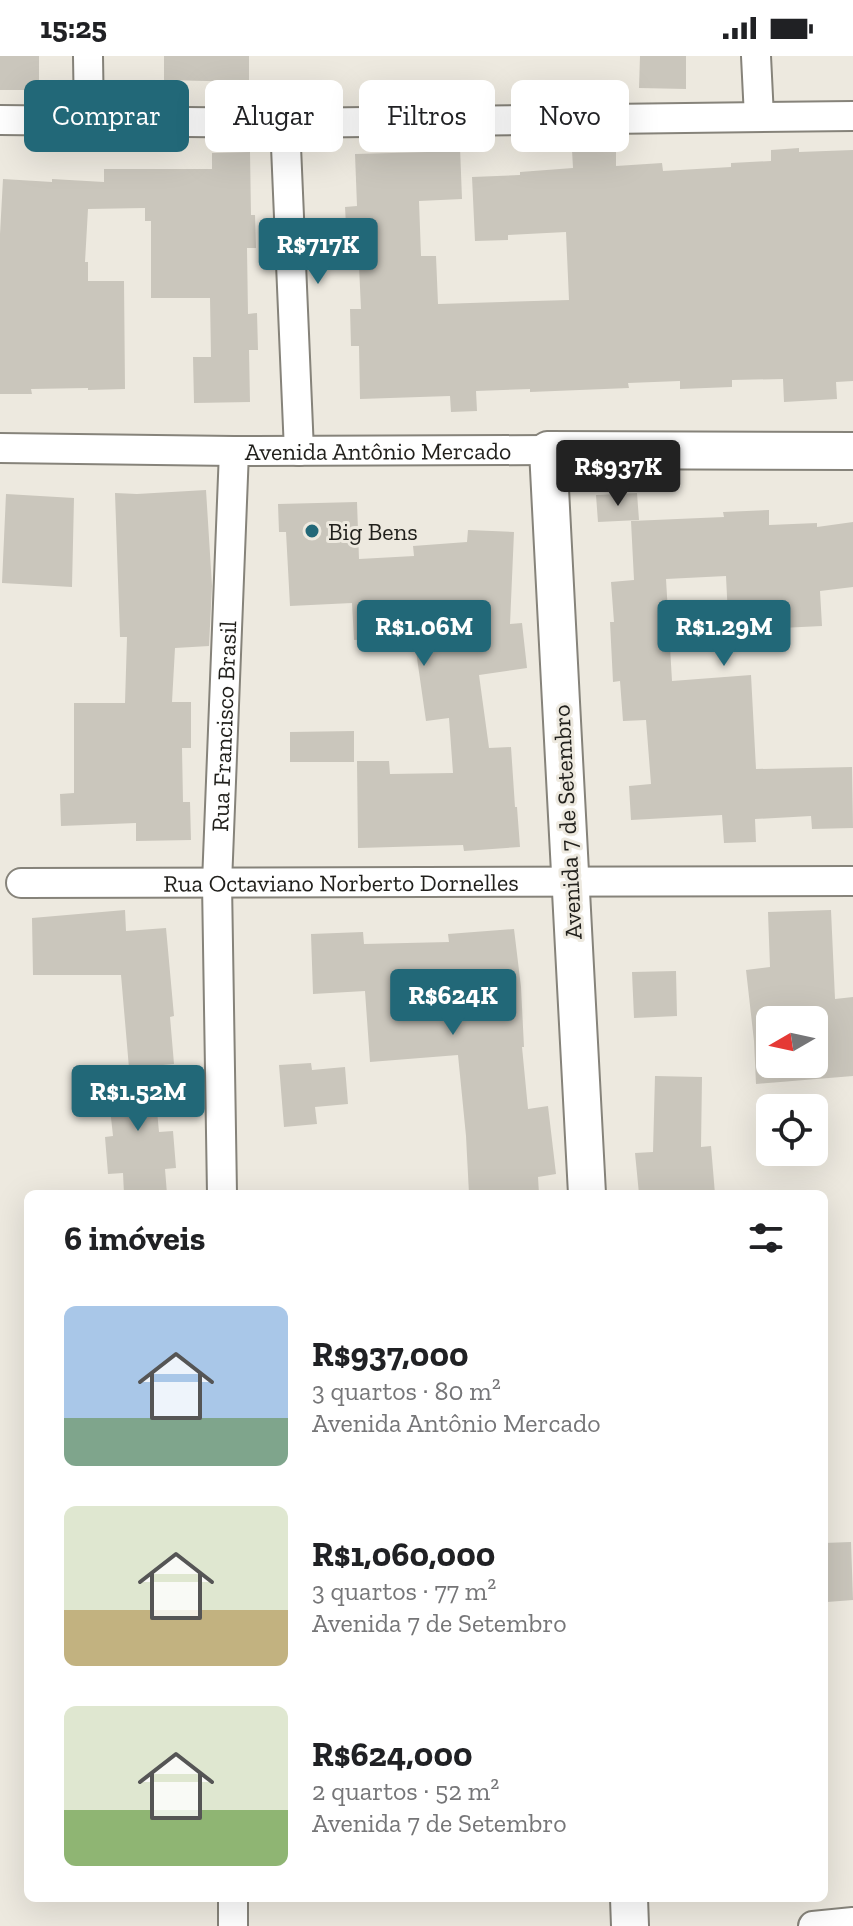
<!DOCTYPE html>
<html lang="pt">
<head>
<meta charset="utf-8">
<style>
  :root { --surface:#fff; --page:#f2f2f2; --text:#202124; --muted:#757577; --accent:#226878 }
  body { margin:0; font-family:"Zilla Slab",serif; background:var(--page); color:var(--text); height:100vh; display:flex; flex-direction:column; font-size:30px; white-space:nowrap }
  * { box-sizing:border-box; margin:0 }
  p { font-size:26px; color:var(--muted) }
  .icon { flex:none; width:44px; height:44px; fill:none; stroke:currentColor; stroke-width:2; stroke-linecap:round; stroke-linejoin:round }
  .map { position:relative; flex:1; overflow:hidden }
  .details { position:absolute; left:24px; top:1134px; width:804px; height:712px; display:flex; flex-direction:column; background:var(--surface); border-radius:12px; box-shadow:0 8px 32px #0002 }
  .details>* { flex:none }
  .top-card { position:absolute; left:24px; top:24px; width:806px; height:72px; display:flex; gap:16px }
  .needle { width:52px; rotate:261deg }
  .controls { position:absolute; left:756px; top:950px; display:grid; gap:16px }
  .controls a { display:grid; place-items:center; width:72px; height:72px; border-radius:12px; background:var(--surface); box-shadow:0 8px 32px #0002; font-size:40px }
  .price { position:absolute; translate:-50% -68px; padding:0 18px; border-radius:8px; background:var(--accent); color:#fff; font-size:26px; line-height:52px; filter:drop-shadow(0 2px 4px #0008) }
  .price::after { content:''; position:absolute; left:50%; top:48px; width:24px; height:18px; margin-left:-12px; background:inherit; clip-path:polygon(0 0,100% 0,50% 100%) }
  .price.on { background:#222; color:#fff }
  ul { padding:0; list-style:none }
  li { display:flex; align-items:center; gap:24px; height:200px; padding:0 40px }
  li span { display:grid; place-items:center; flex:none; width:224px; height:160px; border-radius:12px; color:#555 }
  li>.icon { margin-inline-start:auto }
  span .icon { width:96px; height:96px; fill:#fffc; stroke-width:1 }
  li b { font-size:34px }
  h2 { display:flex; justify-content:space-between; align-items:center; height:96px; padding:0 40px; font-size:34px }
  .chip { padding:0 28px; border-radius:12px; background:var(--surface); box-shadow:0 8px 32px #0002; font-size:28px; line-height:72px }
  .chip.on { background:var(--accent); color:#fff }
  .status { display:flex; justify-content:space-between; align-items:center; height:56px; padding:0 40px; background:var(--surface); direction:ltr }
  .status svg { height:22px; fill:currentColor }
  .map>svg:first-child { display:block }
  .building { fill:#cac6bc; fill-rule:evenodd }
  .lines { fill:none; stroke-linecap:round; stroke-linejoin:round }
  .minor-casing { stroke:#86837a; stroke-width:32 }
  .tertiary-casing { stroke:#86837a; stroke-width:40 }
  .minor { stroke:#fff; stroke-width:28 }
  .tertiary { stroke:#fff; stroke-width:36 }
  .poi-dot { fill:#226878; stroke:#ede9df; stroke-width:3 }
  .labels { text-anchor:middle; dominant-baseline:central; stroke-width:6; stroke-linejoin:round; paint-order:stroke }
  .street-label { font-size:24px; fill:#201f1b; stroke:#ede9df }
  .poi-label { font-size:24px; fill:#201f1b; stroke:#ede9df; text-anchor:start }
</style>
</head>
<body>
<div class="status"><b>15:25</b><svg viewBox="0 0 49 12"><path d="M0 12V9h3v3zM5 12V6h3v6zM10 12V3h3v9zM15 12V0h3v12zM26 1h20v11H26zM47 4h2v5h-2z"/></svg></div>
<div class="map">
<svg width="853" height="1870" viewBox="0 0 853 1870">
  <rect width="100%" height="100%" fill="#ede9df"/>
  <path class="building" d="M0 0H39V34H0Z
    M164 0H249V26L164 24Z
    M640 0H686V33L639 32Z
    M460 91 462 143 419 145 421 200H436L438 248 569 244 566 176 508 179V184L475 185 472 121 520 119V116L573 112 572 94 616 92V110L662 107 663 115 731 111V107L771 105V94L799 92V96L853 94V325L836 326 837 343 784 346 783 323 732 324V331L680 333V325L628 327 629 332 530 336V333L476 335 477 355 451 356 450 340 360 343 359 290H351L350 253H361L358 188H347L345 151 357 150 355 98 427 96V92Z
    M250 96 251 159H255L256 192H247L248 258 257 257 258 294H249L250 346 194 347 193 301H211L210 242H151V165H145V152L88 153 85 206H88V225H124L125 333 88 334V332L31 333 32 338H0V178L3 123 52 126V123L104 126V113H212V97Z
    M206 434 212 530 209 590 175 592 172 646H191V692H182L183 746H190L191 784 136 785V767L61 770 60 738 74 737V647H125L127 581H120L115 437 137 438Z
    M637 437 639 464 598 466 596 439Z
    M6 438 74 442 72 531 2 527Z
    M357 446 359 503 414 500 413 490 467 486 468 474 514 476 510 568 522 567 527 612 479 619 489 692 511 691 515 751H517L520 791 464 795 463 789 358 792 357 705H389L390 718 453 717 449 662 426 665 414 581 354 584 352 547 290 550 286 476H279L278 448Z
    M769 454V469L817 467V471L853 466V531L820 535 822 570 781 572V579L729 581 726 520 666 523 672 625 751 619 756 713 852 711 853 772 812 773 811 760 755 763 756 786 724 787 722 759 631 764 629 730 651 728 646 664 623 665 620 625 613 626 610 566H614L611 526 634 524 631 465 724 461 723 456Z
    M354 675V706H290V676Z
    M125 854 126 875 166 872 174 960 170 961 174 1008 129 1012 121 919H33L32 862Z
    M831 854 835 943 853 941V1020L756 1028 754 985 746 914 770 911 768 856ZM770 964H814V1008H770Z
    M514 873 521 931 524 991H522L528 1053 548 1050 556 1118 538 1121 539 1138H469L466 1080 458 999 370 1006 365 935 313 938 311 878 363 876 364 888 449 886 448 878Z
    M676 915 677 960 634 962 632 916Z
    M311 1007 312 1014 345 1011 348 1048 315 1051 317 1068 284 1071 279 1009Z
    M153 1011 159 1076 173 1075 176 1112 165 1113 167 1138H124L123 1117 108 1118 105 1081 113 1080 106 1015Z
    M655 1020 702 1021 701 1091 711 1090 715 1138H639L635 1097 653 1096Z
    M851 1486 853 1544 827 1546 824 1487Z"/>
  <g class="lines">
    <defs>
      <g id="minor">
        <path d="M88 0 89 65"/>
        <path d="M756 0 759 61"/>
        <path d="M0 64 285 67 853 60"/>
        <path d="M285 67 299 395"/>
        <path id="s1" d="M0 392 234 395 548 394"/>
        <path id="s2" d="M21 827 853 825"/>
        <path id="s3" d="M222 1138 217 827 234 395"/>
        <path d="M233 1842V1870"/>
        <path d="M813 1870 853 1866"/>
      </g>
      <path id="tertiary" d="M587 1138C573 890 561 642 548 394L853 395
        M629 1842 630 1870"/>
    </defs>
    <use href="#minor" class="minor-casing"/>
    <use href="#tertiary" class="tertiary-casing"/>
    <use href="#minor" class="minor"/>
    <use href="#tertiary" class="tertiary"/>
  </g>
  <circle class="poi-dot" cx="312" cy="475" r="8"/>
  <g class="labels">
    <g class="street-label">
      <text stroke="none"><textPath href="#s1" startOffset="378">Avenida Antônio Mercado</textPath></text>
      <text stroke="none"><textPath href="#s3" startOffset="468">Rua Francisco Brasil</textPath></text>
      <text transform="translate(567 766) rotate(-93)">Avenida 7 de Setembro</text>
      <text stroke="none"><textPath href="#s2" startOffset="320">Rua Octaviano Norberto Dornelles</textPath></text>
    </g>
    <g class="poi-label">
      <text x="328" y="475">Big Bens</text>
    </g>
  </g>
</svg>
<div class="controls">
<a><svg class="needle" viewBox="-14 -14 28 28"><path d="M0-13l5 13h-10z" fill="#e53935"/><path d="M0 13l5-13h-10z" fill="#757577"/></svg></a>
<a><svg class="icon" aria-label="locate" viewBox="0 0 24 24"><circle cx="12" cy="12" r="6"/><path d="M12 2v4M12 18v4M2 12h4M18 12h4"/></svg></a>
</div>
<b class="price" style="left:318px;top:230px">R$717K</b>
<b class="price on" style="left:618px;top:452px">R$937K</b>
<b class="price" style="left:424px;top:612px">R$1.06M</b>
<b class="price" style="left:724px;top:612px">R$1.29M</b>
<b class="price" style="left:453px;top:981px">R$624K</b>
<b class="price" style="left:138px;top:1077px">R$1.52M</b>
<div class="top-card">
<a class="chip on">Comprar</a>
<a class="chip">Alugar</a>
<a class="chip">Filtros</a>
<a class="chip">Novo</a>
</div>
<section class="details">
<h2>6 imóveis<svg class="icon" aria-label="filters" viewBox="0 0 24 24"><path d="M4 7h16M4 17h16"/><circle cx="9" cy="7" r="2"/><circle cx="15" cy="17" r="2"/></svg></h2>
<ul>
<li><span style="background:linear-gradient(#a9c7e8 70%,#7fa58c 0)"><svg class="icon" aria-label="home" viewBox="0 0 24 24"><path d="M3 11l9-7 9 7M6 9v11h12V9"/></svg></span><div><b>R$937,000</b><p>3 quartos · 80 m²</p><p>Avenida Antônio Mercado</p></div></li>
<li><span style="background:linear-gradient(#dfe7d0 65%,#c2b280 0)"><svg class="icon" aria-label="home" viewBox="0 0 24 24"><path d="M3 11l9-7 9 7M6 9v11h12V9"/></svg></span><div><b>R$1,060,000</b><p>3 quartos · 77 m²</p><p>Avenida 7 de Setembro</p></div></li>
<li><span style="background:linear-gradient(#dfe7d0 65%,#8fb573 0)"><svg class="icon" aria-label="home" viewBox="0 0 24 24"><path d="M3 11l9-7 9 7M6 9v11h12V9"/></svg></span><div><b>R$624,000</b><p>2 quartos · 52 m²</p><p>Avenida 7 de Setembro</p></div></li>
</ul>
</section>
</div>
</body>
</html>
